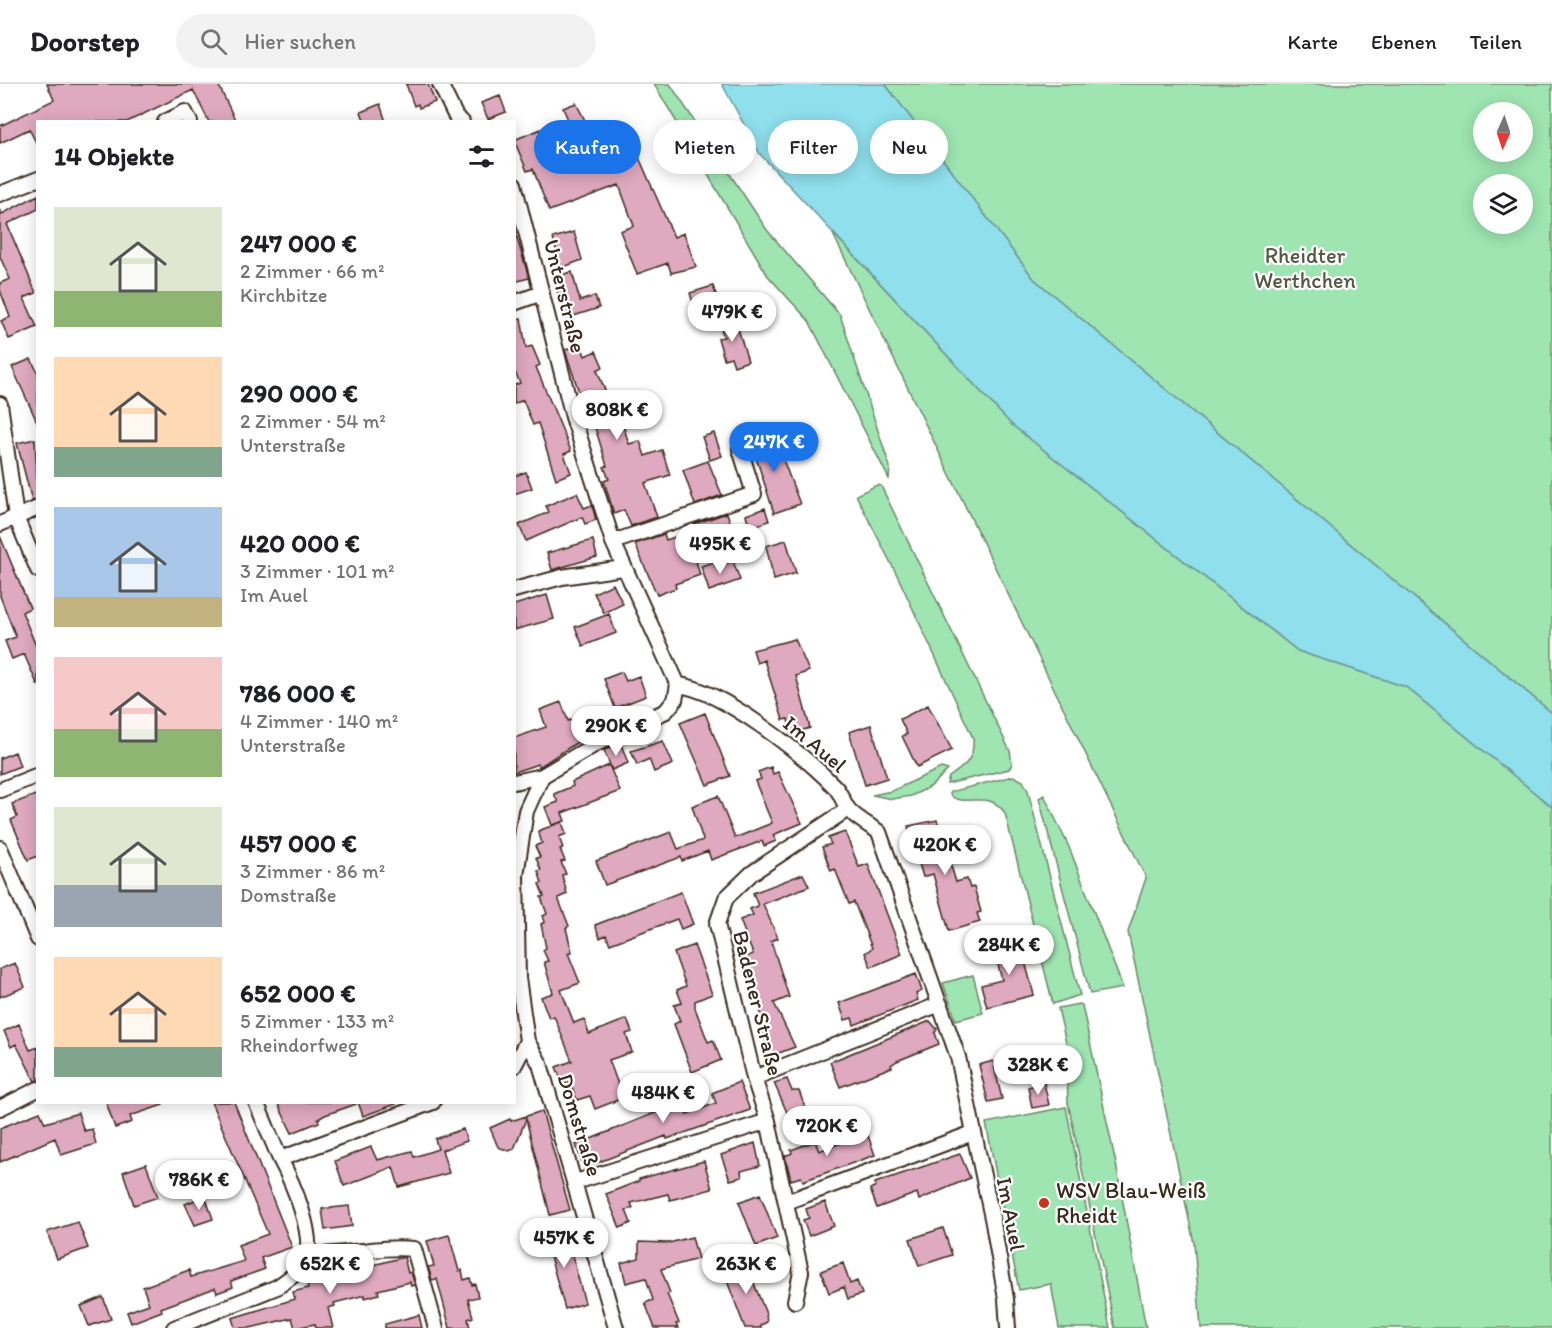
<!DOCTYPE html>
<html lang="de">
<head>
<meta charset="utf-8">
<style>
  :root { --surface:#fff; --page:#f2f2f2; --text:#202124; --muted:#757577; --line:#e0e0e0; --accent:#1a73e8 }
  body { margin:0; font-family:Itim,sans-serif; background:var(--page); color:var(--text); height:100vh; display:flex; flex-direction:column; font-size:22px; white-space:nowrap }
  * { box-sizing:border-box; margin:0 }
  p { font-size:20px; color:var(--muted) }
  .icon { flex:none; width:33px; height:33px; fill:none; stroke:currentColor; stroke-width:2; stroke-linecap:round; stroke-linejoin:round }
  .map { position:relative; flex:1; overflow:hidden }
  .sheet { position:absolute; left:36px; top:36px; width:480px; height:984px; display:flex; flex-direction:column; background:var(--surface); border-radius:0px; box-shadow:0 3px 15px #0003 }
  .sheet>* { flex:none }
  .top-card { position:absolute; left:534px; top:36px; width:570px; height:54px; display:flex; gap:12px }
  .needle { width:39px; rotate:183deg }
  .buttons { position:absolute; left:1473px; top:18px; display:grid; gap:12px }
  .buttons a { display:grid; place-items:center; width:60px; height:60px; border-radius:50%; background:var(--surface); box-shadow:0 3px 15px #0003; font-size:30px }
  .price { position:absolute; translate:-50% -51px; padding:0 14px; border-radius:21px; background:#fff; color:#222; font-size:20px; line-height:39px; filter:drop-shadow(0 2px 3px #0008) }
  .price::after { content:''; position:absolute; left:50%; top:36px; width:18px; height:14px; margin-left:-9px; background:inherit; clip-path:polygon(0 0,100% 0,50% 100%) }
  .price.active { background:var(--accent); color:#fff }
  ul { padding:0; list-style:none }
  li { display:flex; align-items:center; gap:18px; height:150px; padding:0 18px }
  li span { display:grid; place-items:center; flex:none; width:168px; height:120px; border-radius:0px; color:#555 }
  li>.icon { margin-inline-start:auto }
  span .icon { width:72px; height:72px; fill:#fffc; stroke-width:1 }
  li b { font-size:26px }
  h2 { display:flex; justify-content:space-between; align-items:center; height:72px; padding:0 18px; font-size:26px }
  .tag { padding:0 21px; border-radius:27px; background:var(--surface); box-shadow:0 3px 15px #0003; font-size:21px; line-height:54px }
  .tag.active { background:var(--accent); color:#fff }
  header { display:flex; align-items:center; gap:36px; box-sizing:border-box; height:84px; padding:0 30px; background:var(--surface); border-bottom:2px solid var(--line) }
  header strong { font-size:28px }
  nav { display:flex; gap:33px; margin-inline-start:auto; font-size:21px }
  .search { width:420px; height:54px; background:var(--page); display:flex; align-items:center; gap:15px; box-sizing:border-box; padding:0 21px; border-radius:33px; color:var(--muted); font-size:22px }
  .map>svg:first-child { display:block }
  .green { fill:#9ee5b1; stroke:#6c8868; stroke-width:1.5; fill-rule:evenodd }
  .water { fill:#8fdfec; stroke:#6d979a; stroke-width:1.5 }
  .building { fill:#dfa9bf; stroke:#3b2a1e; stroke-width:1.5 }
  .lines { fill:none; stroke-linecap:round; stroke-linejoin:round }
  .street-casing { stroke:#3b2a1e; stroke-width:18 }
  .street { stroke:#fff; stroke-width:14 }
  .poi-dot { fill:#c8321e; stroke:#fff; stroke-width:2 }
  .labels { text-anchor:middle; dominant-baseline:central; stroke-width:4.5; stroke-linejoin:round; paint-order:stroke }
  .park-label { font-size:22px; fill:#545943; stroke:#fff }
  .street-label { font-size:22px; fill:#3b2a1e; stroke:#fff }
  .poi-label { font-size:22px; fill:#3b2a1e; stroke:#fff; text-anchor:start }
</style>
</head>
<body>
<header>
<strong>Doorstep</strong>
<div class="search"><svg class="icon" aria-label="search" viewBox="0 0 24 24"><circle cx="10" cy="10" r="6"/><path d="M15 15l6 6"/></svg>Hier suchen</div>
<nav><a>Karte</a><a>Ebenen</a><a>Teilen</a></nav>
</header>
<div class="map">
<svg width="1552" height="1244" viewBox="0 0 1552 1244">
  <rect width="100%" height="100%" fill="#fff"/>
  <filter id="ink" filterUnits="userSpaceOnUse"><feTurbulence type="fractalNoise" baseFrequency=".0167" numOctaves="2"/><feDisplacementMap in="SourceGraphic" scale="12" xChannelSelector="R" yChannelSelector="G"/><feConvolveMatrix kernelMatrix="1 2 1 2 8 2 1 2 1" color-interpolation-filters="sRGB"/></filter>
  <g filter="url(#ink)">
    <path class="green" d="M654 0H670L767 146 840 231 890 383 889 395 809 237 768 192Z
      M885 0H1552V629L1034 195ZM1484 28H1522V68H1484ZM1484 100H1522V140H1484Z
      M832 148 1011 340 1298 567 1406 603 1552 723V1244H1201L1194 1159 1128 848 1146 794Z
      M877 401 881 402 1010 667 1012 680 1009 685 947 700 949 693C965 682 975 675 973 654L898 493 856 411Z
      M941 684 948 686 930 703 911 712 892 715 872 711 892 707Z
      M1013 692 1023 697 1028 707 1080 911 1053 920 1005 729C988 704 966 725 950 711V708Z
      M1044 711 1069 763 1123 904 1090 910 1039 714Z
      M973 891 983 929 956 936 943 899Z
      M1079 920 1082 921 1116 1080 1146 1244H1115L1068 1019 1066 959 1058 924Z
      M1066 1023 1110 1244H1059L1051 1200 1019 1206 986 1039Z"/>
    <path class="water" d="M722 0H885L1034 195 1552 629V723L1406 603 1298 567 1011 340 760 70Z"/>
    <path class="building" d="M47 0H218L236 38H209L193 6 127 38H38V62L29 45 0 59V42L54 16Z
      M406 0H428L435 18 419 24 418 20 414 22Z
      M500 12 506 28 488 35 481 19Z
      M576 19 603 71 612 67 617 78 637 69 674 153 684 149 696 183 671 189 668 179 637 190 620 147 634 142 619 101 549 127 533 85 527 87 514 56 541 45 559 89 581 81 564 40 569 38 563 24Z
      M380 20 386 38H365L361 28Z
      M38 111V125L7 140 36 209 24 214 37 243 9 255 1 237 10 233 0 206V199L10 195 0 173V126L2 130Z
      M514 144 529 194 514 198Z
      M574 148 582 176 561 184 553 154Z
      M572 188 580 217 595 212 599 224 567 234 552 193Z
      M713 202 721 225 697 232 690 209Z
      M521 234 526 264 532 262 540 281 536 283 571 367 564 370 571 389 556 395 538 339 533 341 523 316 514 320V301L520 299 514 286V235Z
      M735 235 748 277 734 282 731 273 724 275 718 254 724 253 719 240Z
      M581 260 585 272 596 267 603 283 597 286 610 319 642 308 647 323 620 332 629 360 640 357 645 372 662 366 670 391 645 399 657 433 631 442 624 426 614 430 604 397 609 395 604 383 607 382 590 327 582 331 577 313 580 311 565 266Z
      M31 275 38 289V340L12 283Z
      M772 347 800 420 774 429 750 355Z
      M714 349 722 372 710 376 702 353Z
      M35 355 38 415 32 417 17 359Z
      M708 377 722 411 695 421 683 386Z
      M526 388 532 404 514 410V392Z
      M577 409 584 424 592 421 596 436 585 440 582 433 526 457 519 441 549 428 546 422Z
      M765 424 769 437 750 444 746 431Z
      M727 429 733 447 692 463 700 491 675 500 676 504 657 511 635 460 664 450 666 456 696 446 694 440Z
      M0 452 30 524 22 528 38 567V602L24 570 12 575 5 557 16 553 0 512Z
      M593 456 597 473 552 486 547 469Z
      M786 456 796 489 774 496 766 462Z
      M733 477 740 496 709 507 701 482 714 478 716 483Z
      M613 500 623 520 604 529 594 509Z
      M547 511 554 535 514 546V521Z
      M609 530 616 549 583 562 575 543Z
      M795 555 809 587 796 592 810 644 791 650 788 635 783 636 764 576 757 579 753 566Z
      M622 588 626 597 639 592 646 612 615 624 604 595Z
      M561 618 568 637 593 627 602 647 576 659 539 683 538 680 514 688V654L546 643 540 626Z
      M928 621 952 666 917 683 902 652 907 650 900 635Z
      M705 629 730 692 707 701 680 639Z
      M871 641 887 694 865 701 849 648Z
      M663 657 673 680 654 688 649 675 637 681 631 667Z
      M621 660 628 679 612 686 604 666Z
      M15 668 20 682 0 690V674Z
      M609 681 620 707 562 729 565 737 552 741 545 723 558 718 554 710 573 702 572 698Z
      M771 683 773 690 778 688 802 739 773 751 776 757 764 762 762 757 711 776 708 767 682 777 681 773 605 801 596 777 671 748 678 765 703 756 692 722 718 712 735 754 772 739 755 697 761 695 758 688Z
      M38 710V772L28 776 11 736 17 733 12 720Z
      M937 736 956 798 967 795 970 804 974 803 981 828 977 829 980 838 949 847 933 790 923 793 908 742Z
      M562 738 566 750 559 753 563 764 560 765 565 777 561 778 566 790 562 791 567 810 558 814 569 842 566 844 572 868 568 869 580 899 561 906 574 939 584 935 589 950 627 935 632 948 626 950 632 968 609 976 623 1014 595 1025 590 1012 577 1016 570 998 563 1000 556 983 572 977 554 932 549 934 541 913 553 909 544 878 548 877 543 866 546 864 541 840 545 838 543 832 547 830 541 813 544 812 539 800 542 799 538 787 541 786 536 774 540 773 535 762 542 759 538 747Z
      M845 748 859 783 868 780 902 870 871 883 865 869 872 864 854 818 849 820 835 785 831 787 822 763 831 760 828 754Z
      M803 790 809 802 763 820 778 854 771 857 789 913 774 919 795 963 771 972 760 943 765 941 753 905 758 903 746 873 753 870 740 836 753 831 750 825 758 822 753 809Z
      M681 808 693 840 681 845 677 835 610 860 606 851 600 854 595 841Z
      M1019 855 1034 911 987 923 981 901 1002 896 993 862Z
      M694 861 712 910 695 917V924L708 958 713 956 721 976 692 988 674 940 680 937 674 921 682 919 677 906 686 902 674 869Z
      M15 879 25 903 0 913V885Z
      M916 890 922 907 916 910 918 916 854 941 852 934 845 936 839 919Z
      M930 937 937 945 935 949 939 960 897 977 891 981 892 983 840 1003 830 978Z
      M19 940 30 966 38 963V996L35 997 16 960 11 963 4 947Z
      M993 977 1002 1015 988 1018 979 981Z
      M787 995 792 1007H799L806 1026 789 1033 774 999Z
      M739 998 750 1026 667 1055 666 1052 584 1084 576 1061 657 1028 652 1013 678 1004 687 1030 716 1019 712 1009Z
      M1044 999 1049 1021 1032 1024 1028 1003Z
      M106 1018H162L163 1021 130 1032 132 1038 115 1044Z
      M211 1018H234L292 1163 261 1174 265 1185 231 1197 233 1203 217 1209 215 1204 161 1224 162 1227 131 1239 127 1228 149 1220 143 1203 189 1186 191 1193 244 1177 238 1161 268 1150Z
      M277 1018H355L356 1020 325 1031 318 1035 319 1038 292 1049Z
      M358 1018H396V1020L363 1032Z
      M542 1027 570 1126 550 1131 526 1035 514 1065 509 1067 498 1063 490 1044 510 1035 511 1037Z
      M40 1028 45 1039 78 1029 84 1047 92 1045 96 1060 61 1071 55 1054 0 1078V1044Z
      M463 1045 467 1057 442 1066 449 1089 399 1103 393 1083 344 1102 335 1077 371 1063 377 1076 412 1067 414 1073 438 1065 435 1055Z
      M867 1049 875 1071 803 1097 801 1093 791 1096 785 1072 792 1069 791 1066 815 1057 819 1067Z
      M755 1059 760 1082 741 1087 742 1093 730 1096 721 1071Z
      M960 1070 970 1094 919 1116 917 1109 877 1124 870 1105 876 1102 875 1099Z
      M704 1077 712 1105 670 1116 668 1110 631 1119 633 1124 626 1126 631 1139 620 1144 606 1110 639 1097V1095Z
      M146 1080 158 1113 134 1121 123 1088Z
      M760 1110 777 1154 756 1162 739 1118Z
      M205 1112 213 1135 195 1141 185 1120Z
      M825 1118 834 1142 809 1152 803 1136 809 1134 806 1125Z
      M349 1122 352 1142 325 1146 322 1125Z
      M78 1138 88 1164 57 1175 47 1148Z
      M943 1144 952 1171 919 1182 910 1155Z
      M561 1145 567 1168 571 1167 585 1219 565 1225 550 1172 547 1173 541 1150Z
      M449 1151 459 1187 462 1186 464 1196 470 1194 472 1201 475 1200 478 1213 468 1215 473 1233 468 1235 470 1244H450L437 1195 432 1196 428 1183 434 1182 427 1157Z
      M692 1153 698 1175 661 1185 670 1209 667 1210 679 1239 676 1240 678 1244H655L645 1219 653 1216 646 1194 626 1199 621 1179 639 1174V1158L669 1159Z
      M404 1173 408 1189 411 1188 415 1201 411 1202 410 1198 378 1206 379 1210 365 1214V1211L334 1219 335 1222 328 1224 333 1244H316L315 1240 295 1244 292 1234 250 1244H235L232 1234 295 1215 293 1208 308 1204 306 1195 357 1181 358 1185Z
      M744 1174 766 1230 767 1238 761 1241V1244H745L724 1189 729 1187 727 1181Z
      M843 1179 850 1200 857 1197 862 1210 848 1215 844 1203 829 1209 821 1187Z
      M103 1213 111 1235 89 1242 81 1222Z
      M419 1231 422 1244H385V1240Z"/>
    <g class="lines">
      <defs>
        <path id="street" d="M440 0 456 33 462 38
          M165 38 185 28 190 38
          M514 100 573 333 613 458 678 601 675 616 666 627 594 661 542 692 526 727 516 791 518 894 527 957 514 982
          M0 110 38 95
          M514 219 542 209
          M0 320 16 433 38 486
          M0 440 38 424
          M613 458 754 410 740 365
          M514 506 562 493 623 484
          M678 601C721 605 804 671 835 703 841 709 843 719 849 726 857 735 869 741 879 748L958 973 993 1139 1006 1215 1008 1244
          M514 698 542 692
          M0 706 38 691
          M0 764 38 855
          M527 957 540 980 616 1244
          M754 994 940 920
          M256 1018 280 1075
          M0 1024 38 1005
          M576 1098 768 1037
          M786 1118 973 1049
          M306 1171C342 1173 378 1161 414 1165L436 1244
          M795 1217 801 1188 768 1037 754 994 717 840 726 814 752 789 848 725
          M174 1244 277 1203C287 1196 299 1189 305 1178 317 1154 292 1097 280 1075L433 1018"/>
      </defs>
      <use href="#street" class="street-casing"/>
      <use href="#street" class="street"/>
    </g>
  </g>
  <circle class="poi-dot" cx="1044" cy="1119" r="6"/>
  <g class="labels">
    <g class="park-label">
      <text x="1305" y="171">Rheidter<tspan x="1305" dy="25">Werthchen</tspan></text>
    </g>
    <g class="street-label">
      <text transform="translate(565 212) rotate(76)">Unterstraße</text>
      <text transform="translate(815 660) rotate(40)">Im Auel</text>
      <text transform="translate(758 919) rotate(76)">Badener Straße</text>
      <text transform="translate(580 1041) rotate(73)">Domstraße</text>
      <text transform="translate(1011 1130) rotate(79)">Im Auel</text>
    </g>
    <g class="poi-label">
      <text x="1056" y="1106">WSV Blau-Weiß<tspan x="1056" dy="25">Rheidt</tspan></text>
    </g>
  </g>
</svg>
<div class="buttons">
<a><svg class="needle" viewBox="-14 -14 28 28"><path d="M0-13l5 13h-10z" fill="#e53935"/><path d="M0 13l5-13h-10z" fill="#757577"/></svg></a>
<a><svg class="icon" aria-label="layers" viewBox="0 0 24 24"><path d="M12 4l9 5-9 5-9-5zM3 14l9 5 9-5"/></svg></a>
</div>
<b class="price" style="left:732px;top:259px">479K €</b>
<b class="price" style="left:617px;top:357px">808K €</b>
<b class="price active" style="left:774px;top:389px">247K €</b>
<b class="price" style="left:720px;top:491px">495K €</b>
<b class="price" style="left:616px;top:673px">290K €</b>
<b class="price" style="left:945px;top:792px">420K €</b>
<b class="price" style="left:1009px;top:892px">284K €</b>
<b class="price" style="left:1038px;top:1012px">328K €</b>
<b class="price" style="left:663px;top:1040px">484K €</b>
<b class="price" style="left:827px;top:1073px">720K €</b>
<b class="price" style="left:199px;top:1127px">786K €</b>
<b class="price" style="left:564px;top:1185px">457K €</b>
<b class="price" style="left:330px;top:1211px">652K €</b>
<b class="price" style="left:746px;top:1211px">263K €</b>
<div class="top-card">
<a class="tag active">Kaufen</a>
<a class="tag">Mieten</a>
<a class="tag">Filter</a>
<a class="tag">Neu</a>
</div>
<section class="sheet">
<h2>14 Objekte<svg class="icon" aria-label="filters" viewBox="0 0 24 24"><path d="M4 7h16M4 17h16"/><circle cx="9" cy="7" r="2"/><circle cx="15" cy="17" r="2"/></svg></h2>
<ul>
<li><span style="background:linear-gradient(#dfe7d0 70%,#8fb573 0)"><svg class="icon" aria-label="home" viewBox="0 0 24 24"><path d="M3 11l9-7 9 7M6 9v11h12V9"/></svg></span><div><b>247 000 €</b><p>2 Zimmer · 66 m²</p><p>Kirchbitze</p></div></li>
<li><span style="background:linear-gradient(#ffd9b3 75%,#7fa58c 0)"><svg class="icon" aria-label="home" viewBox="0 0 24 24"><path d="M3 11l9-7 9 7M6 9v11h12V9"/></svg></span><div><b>290 000 €</b><p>2 Zimmer · 54 m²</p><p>Unterstraße</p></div></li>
<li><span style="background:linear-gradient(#a9c7e8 75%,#c2b280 0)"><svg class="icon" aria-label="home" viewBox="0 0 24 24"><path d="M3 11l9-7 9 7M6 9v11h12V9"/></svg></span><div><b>420 000 €</b><p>3 Zimmer · 101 m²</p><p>Im Auel</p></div></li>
<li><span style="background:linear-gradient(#f6c9c9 60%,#8fb573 0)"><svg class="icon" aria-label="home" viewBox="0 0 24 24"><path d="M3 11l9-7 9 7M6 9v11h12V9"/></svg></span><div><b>786 000 €</b><p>4 Zimmer · 140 m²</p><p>Unterstraße</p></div></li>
<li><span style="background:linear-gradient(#dfe7d0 65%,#9aa5b1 0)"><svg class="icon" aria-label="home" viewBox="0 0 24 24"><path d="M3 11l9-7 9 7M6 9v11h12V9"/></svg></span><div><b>457 000 €</b><p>3 Zimmer · 86 m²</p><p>Domstraße</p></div></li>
<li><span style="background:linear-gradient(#ffd9b3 75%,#7fa58c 0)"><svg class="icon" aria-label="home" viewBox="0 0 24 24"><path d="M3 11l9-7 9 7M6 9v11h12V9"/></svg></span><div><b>652 000 €</b><p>5 Zimmer · 133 m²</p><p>Rheindorfweg</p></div></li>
</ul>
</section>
</div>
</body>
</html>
